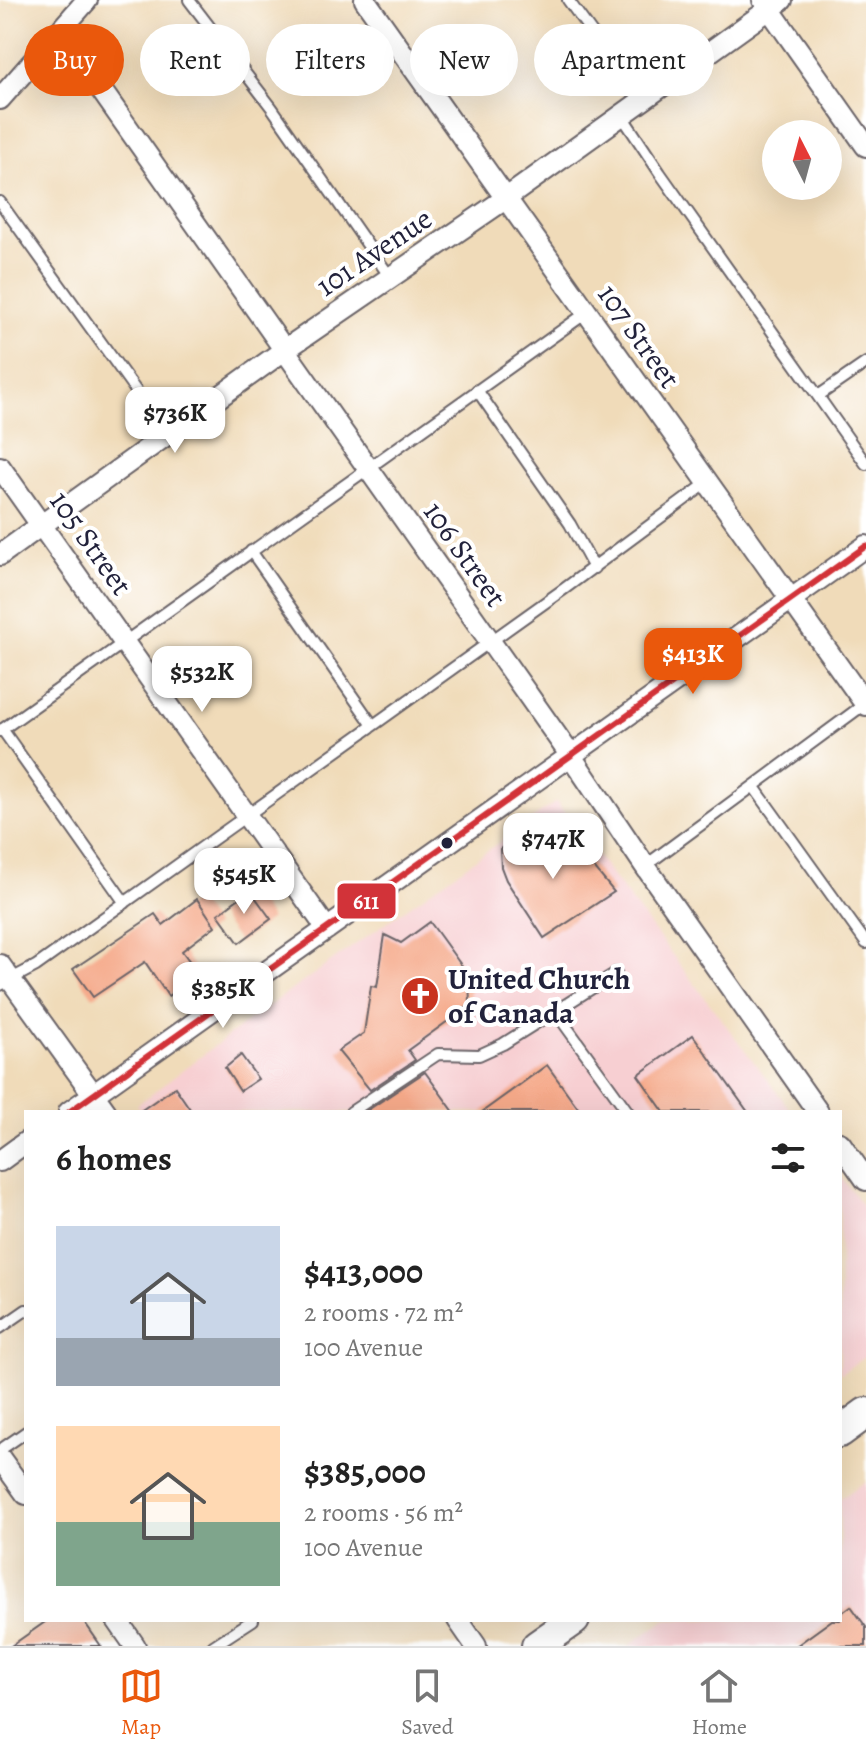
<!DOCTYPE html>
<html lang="en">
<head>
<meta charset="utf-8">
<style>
  :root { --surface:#fff; --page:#f2f2f2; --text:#222; --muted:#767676; --line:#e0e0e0; --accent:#ea580c }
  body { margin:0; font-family:Alegreya,serif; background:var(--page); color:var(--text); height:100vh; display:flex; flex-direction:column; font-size:30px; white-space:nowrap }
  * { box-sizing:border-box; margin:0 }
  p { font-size:26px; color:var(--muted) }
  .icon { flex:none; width:44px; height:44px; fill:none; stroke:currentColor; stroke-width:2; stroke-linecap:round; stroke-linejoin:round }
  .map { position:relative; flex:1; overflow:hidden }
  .details { position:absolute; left:24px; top:1110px; width:818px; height:512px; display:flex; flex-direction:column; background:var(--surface); border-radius:0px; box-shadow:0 8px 32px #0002 }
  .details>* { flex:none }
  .guide { position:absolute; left:24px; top:24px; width:818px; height:72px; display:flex; gap:16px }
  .needle { width:52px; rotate:354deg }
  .buttons { position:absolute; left:762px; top:120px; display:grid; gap:16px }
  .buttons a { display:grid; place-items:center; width:80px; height:80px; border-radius:50%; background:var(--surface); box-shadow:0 8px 32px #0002; font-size:40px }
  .price { position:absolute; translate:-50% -68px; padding:0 18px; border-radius:16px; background:#fff; color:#222; font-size:26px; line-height:52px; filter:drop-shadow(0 2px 4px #0008) }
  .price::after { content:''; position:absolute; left:50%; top:48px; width:24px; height:18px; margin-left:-12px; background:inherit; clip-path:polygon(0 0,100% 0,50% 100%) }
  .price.current { background:var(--accent); color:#fff }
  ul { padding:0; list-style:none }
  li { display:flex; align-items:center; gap:24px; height:200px; padding:0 32px }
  li span { display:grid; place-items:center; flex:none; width:224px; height:160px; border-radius:0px; color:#555 }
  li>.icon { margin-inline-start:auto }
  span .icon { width:96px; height:96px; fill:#fffc; stroke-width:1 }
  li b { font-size:34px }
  h2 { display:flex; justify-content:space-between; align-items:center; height:96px; padding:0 32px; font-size:34px }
  .tag { padding:0 28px; border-radius:36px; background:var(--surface); box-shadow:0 8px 32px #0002; font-size:28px; line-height:72px }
  .tag.current { background:var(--accent); color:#fff }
  .tabs { display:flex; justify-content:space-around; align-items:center; height:112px; border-top:2px solid var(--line); background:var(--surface); font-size:22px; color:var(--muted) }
  .tabs a { display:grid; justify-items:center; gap:4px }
  .tabs .current { color:var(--accent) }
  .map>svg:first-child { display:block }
  .built { fill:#f7cfd2 }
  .building { fill:#f5a989 }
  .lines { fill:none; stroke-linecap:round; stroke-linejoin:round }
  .lane-casing { stroke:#6a6367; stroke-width:14 }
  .street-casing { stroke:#6a6367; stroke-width:24 }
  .secondary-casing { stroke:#6a6367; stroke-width:34 }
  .lane { stroke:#fff; stroke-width:10 }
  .street { stroke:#fff; stroke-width:20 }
  .secondary { stroke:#fff; stroke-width:30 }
  .bus-1-casing { stroke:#fff; stroke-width:12 }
  .bus-1 { stroke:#d23339; stroke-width:6 }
  .bus-dot { fill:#22223b; stroke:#fff; stroke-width:3 }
  .labels { text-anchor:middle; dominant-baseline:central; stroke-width:8; stroke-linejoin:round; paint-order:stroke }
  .street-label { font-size:30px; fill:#22223b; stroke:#fff }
  .poi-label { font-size:30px; font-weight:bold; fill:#22223b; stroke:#fff; text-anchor:start }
  .line-badge { stroke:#fff; stroke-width:3 }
  .badge-label { font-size:22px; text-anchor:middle; font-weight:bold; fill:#fff }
</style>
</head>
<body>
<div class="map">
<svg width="866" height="1646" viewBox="0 0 866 1646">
  <rect width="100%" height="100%" fill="#fff"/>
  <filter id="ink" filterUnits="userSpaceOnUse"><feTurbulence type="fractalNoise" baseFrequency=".0125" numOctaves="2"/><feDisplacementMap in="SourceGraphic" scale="16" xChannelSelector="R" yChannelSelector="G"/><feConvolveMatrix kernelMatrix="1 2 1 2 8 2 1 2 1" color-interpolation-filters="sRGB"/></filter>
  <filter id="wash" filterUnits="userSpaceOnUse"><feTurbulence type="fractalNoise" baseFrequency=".006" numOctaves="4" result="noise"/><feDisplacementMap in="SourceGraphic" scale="32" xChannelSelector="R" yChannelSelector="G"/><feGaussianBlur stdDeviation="1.8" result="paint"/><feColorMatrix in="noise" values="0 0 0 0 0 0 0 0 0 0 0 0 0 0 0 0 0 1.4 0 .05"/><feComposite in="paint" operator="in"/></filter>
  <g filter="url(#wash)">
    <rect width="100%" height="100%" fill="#f0dbb9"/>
    <path class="built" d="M556 802 792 1112H142L137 1105 245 1023Z
      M840 1176 866 1210V1356L840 1374Z
      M866 1481V1646H628L665 1620H840V1499Z"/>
    <g id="blocks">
      <path class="building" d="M564 831 614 892 544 938 506 880 501 867 500 849 514 840 526 851 549 836 552 839Z
        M250 890 271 919 239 943 218 914Z
        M197 899 215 926 182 951 199 974 168 996 145 962 93 997 73 969 155 914 163 925Z
        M430 922 469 976 470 1005 408 1050 415 1060 370 1090 338 1051 364 1033 371 986 377 987 385 935 401 943Z
        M693 1035 748 1112H664L638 1075Z
        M241 1055 258 1079 240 1091 225 1068Z
        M547 1065 581 1112H482Z
        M425 1072 454 1112H365Z
        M175 1087 192 1112H139Z
        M851 1606 866 1627V1646H796L832 1620H840V1614Z
        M48 1620H83L101 1646H11Z"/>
    </g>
  </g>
  <g filter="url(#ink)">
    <use href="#blocks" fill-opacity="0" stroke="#6a6367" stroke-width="2"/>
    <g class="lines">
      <defs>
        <path id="lane" d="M189 0 272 108 390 277
          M568 0 642 102
          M622 116 660 173 866 464
          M0 202 167 434
          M477 390 570 524 594 568
          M818 396 866 363
          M251 551 372 724
          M2 729 125 903
          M0 731 586 313
          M754 787 866 943
          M645 866 866 703
          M0 985 36 966 564 589 707 483
          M555 1011 628 1112
          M351 1112 438 1054 479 1055 503 1044 616 973
          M0 1328 26 1310
          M0 1450 26 1432
          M213 1646 253 1620"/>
        <path id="street" d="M365 0 866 705
          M763 0 866 146
          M61 33 571 756 645 866 818 1112
          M0 99 87 0
          M0 467 327 929
          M0 555 283 351 505 199 782 0
          M0 965 106 1112
          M69 1112 866 546
          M840 1143 866 1180
          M0 1161 26 1142
          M0 1458 26 1494
          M117 1620 135 1646
          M458 1620 476 1646"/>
        <path id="secondary" d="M840 1432 866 1413
          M537 1646 574 1620"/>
      </defs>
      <use href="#lane" class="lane-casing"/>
      <use href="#street" class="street-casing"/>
      <use href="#secondary" class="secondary-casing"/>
      <use href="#lane" class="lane"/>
      <use href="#street" class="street"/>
      <use href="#secondary" class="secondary"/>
      <defs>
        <path id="bus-1" d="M69 1112 866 546"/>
      </defs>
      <use href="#bus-1" class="bus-1-casing"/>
      <use href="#bus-1" class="bus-1"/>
    </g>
  </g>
  <defs>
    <symbol id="church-disc" viewBox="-11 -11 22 22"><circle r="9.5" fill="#c8321e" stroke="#fff"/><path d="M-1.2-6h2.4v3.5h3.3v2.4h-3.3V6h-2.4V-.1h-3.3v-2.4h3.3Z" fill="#fff"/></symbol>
  </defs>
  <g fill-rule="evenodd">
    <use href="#church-disc" x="398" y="974" width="44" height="44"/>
  </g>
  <circle class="bus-dot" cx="447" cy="843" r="7"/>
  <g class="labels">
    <g class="street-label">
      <text transform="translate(374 252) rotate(-34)">101 Avenue</text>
      <text transform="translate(639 336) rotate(55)">107 Street</text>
      <text transform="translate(91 543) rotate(55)">105 Street</text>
      <text transform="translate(465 554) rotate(55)">106 Street</text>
    </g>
    <g class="poi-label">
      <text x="448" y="979">United Church<tspan x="448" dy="34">of Canada</tspan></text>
    </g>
  </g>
  <rect class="line-badge" x="336" y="882" width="61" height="38" rx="8" fill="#d23339"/>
  <g class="badge-label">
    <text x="366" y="909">611</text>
  </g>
</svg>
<div class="buttons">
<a><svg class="needle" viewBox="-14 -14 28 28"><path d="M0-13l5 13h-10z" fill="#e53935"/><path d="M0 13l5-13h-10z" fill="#767676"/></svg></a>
</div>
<b class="price" style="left:175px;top:455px">$736K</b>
<b class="price current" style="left:693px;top:696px">$413K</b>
<b class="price" style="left:202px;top:714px">$532K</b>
<b class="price" style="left:553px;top:881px">$747K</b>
<b class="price" style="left:244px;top:916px">$545K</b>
<b class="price" style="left:223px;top:1030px">$385K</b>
<div class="guide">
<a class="tag current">Buy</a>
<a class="tag">Rent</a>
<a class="tag">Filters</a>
<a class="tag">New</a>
<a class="tag">Apartment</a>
</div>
<section class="details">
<h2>6 homes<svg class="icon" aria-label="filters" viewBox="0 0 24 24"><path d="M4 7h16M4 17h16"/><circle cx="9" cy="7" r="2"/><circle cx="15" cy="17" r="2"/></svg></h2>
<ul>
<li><span style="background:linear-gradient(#c9d6e8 70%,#9aa5b1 0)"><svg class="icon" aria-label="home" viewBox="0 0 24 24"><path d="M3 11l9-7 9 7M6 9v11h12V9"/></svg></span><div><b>$413,000</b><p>2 rooms · 72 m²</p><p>100 Avenue</p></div></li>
<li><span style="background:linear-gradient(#ffd9b3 60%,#7fa58c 0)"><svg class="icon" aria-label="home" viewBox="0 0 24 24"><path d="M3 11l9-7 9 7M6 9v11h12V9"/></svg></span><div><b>$385,000</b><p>2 rooms · 56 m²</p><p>100 Avenue</p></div></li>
</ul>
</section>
</div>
<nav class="tabs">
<a class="current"><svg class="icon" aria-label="map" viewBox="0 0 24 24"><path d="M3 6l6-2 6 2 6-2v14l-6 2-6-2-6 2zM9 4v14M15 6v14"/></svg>Map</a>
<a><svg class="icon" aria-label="saved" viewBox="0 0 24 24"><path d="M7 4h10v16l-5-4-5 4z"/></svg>Saved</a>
<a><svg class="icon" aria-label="home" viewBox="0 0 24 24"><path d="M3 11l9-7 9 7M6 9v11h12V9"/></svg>Home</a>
</nav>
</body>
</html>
